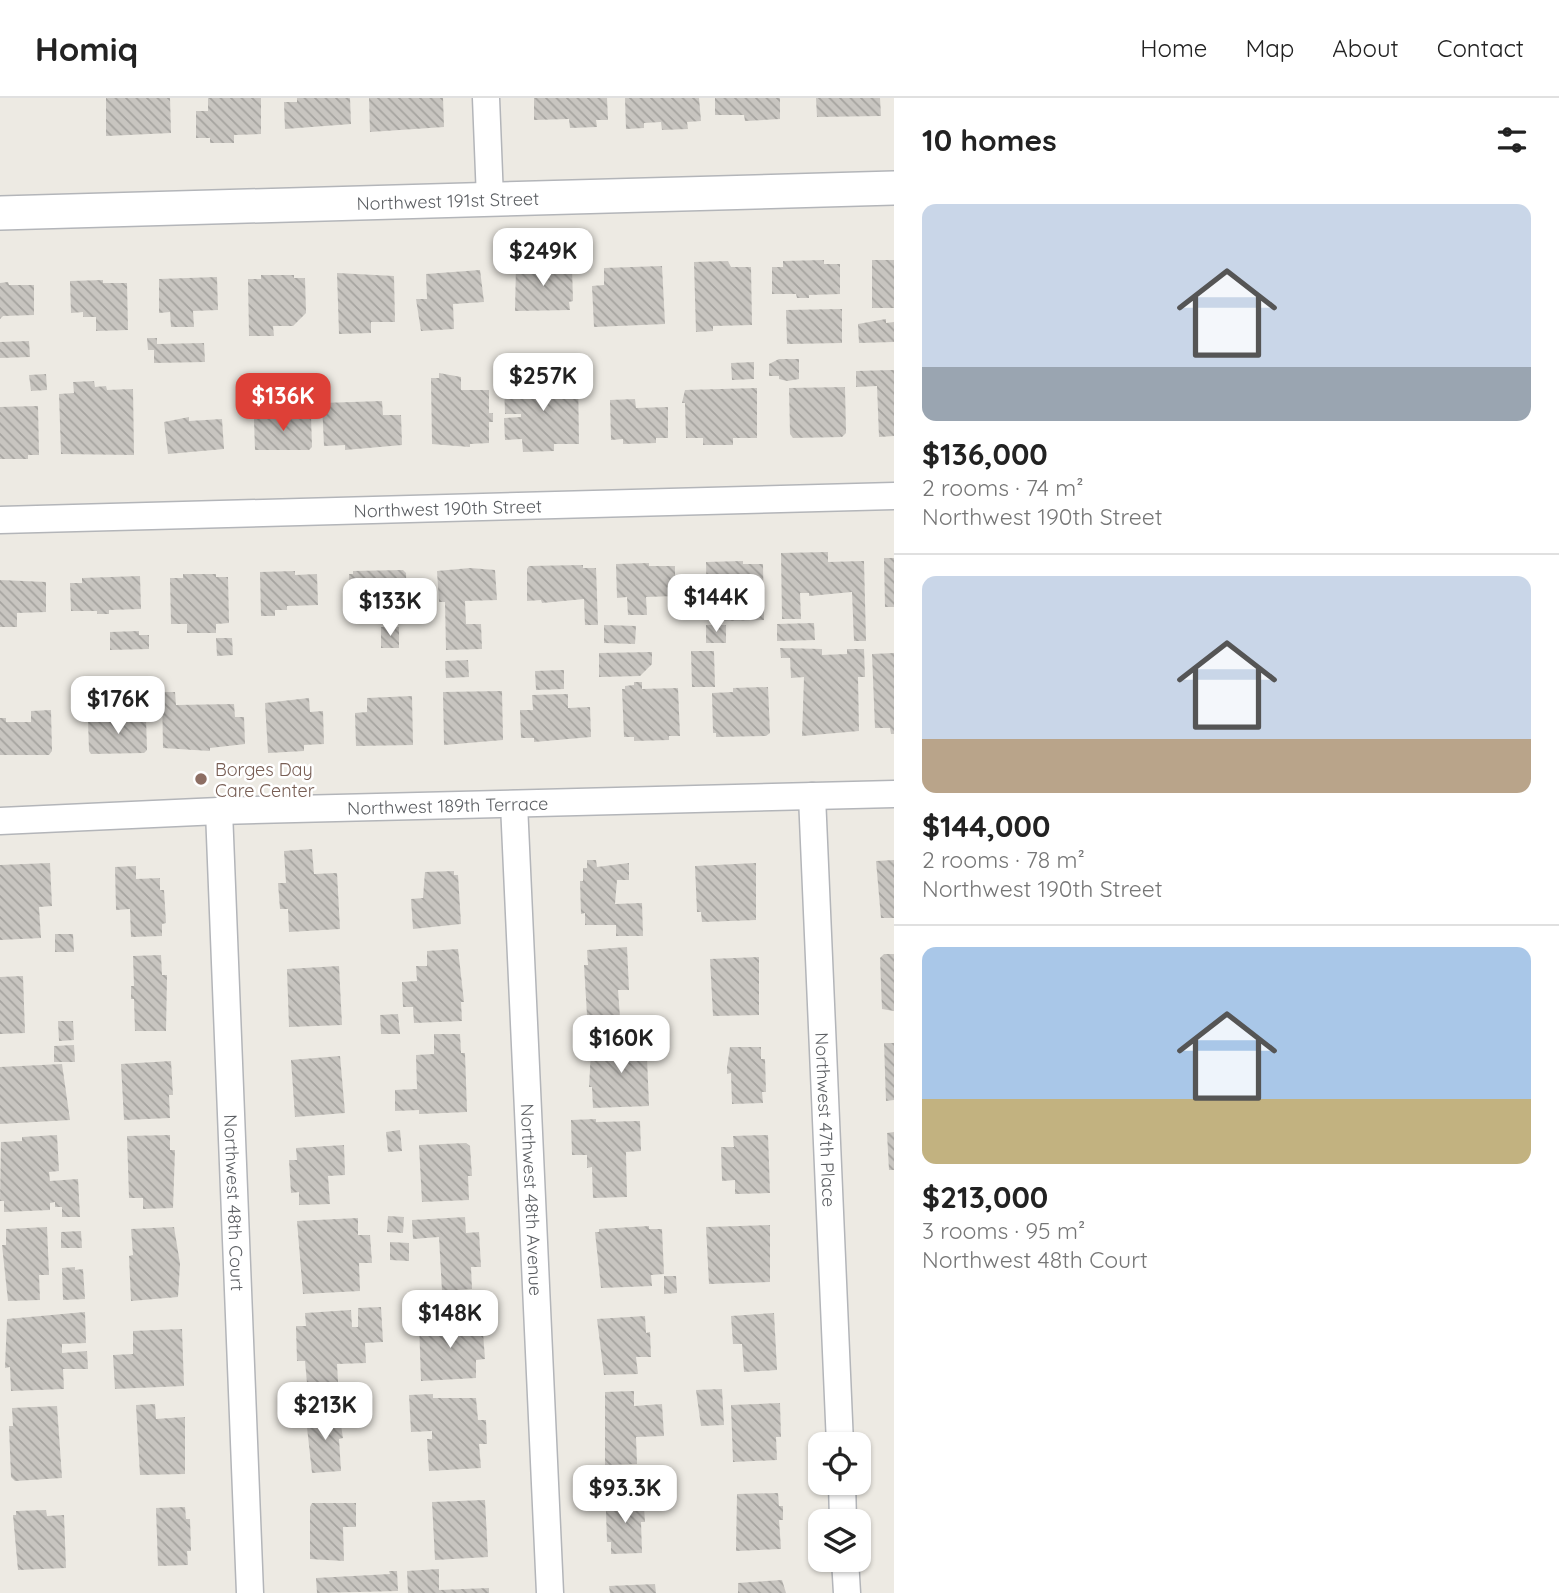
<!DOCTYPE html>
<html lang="en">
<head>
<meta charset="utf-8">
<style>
  :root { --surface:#fff; --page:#f6f6f6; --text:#222; --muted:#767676; --line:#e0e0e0; --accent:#de4037 }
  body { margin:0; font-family:Quicksand,sans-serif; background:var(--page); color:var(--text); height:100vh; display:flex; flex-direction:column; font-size:26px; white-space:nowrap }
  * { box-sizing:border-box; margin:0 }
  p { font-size:23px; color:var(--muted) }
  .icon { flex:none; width:38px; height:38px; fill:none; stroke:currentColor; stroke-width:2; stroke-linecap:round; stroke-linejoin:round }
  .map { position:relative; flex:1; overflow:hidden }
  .drawer { display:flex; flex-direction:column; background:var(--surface); width:665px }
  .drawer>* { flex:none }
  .tools { position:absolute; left:808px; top:1334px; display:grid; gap:14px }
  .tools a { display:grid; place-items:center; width:63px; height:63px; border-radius:14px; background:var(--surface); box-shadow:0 2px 5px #0004; font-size:35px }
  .price { position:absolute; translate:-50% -60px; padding:0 16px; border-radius:14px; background:#fff; color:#222; font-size:23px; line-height:46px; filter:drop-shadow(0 2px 4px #0008) }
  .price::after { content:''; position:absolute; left:50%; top:42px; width:21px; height:16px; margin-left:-10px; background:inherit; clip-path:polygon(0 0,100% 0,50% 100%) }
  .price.selected { background:var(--accent); color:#fff }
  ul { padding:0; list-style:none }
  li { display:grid; align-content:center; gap:14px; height:371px; padding:0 28px }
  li+li { border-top:2px solid var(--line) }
  li span { display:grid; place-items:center; height:217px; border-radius:14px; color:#555 }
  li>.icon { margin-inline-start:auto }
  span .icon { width:126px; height:126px; fill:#fffc; stroke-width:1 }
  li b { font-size:30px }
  h2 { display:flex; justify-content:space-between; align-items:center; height:84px; padding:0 28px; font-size:30px }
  header { display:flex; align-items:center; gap:42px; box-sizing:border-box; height:98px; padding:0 35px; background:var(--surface); border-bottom:2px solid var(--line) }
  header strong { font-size:33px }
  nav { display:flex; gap:38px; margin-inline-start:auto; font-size:24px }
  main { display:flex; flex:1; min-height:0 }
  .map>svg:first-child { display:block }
  .building { fill:url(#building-back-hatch) }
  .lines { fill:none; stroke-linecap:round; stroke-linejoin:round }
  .minor-casing { stroke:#b3b5b9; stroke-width:29 }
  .tertiary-casing { stroke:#b3b5b9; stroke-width:36 }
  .minor { stroke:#fff; stroke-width:26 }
  .tertiary { stroke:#fff; stroke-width:33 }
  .education-dot { fill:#8d6e63; stroke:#fff; stroke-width:2.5 }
  .labels { text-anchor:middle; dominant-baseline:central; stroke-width:5; stroke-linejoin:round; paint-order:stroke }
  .street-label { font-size:18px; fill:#5b5e62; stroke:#fff }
  .education-label { font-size:18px; fill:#785e54; stroke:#fff; text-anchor:start }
</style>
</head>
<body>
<header>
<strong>Homiq</strong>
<nav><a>Home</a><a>Map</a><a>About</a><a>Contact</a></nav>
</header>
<main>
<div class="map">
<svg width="894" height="1495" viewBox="0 0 894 1495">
  <defs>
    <pattern id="building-back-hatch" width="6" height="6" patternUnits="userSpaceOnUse" patternTransform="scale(1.75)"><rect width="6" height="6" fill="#c8c5c0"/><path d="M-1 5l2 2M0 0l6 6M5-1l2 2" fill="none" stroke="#a5a39f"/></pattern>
  </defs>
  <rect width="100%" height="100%" fill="#edeae3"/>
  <path class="building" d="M106 0H170L171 35 106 38Z
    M208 0H261V36L234 37V45H210V40H196V13H208Z
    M297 0H350L351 26 285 31 284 4H297Z
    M369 0H443L444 29 370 34Z
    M534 0H607L608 22H596L597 29 570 30 569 21 534 22Z
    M625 0H699L701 23 687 24 688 31 662 32 661 24 644 25V30L626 31Z
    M715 0H780V21L745 23 744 17H715Z
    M816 0H880L881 18 817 19Z
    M824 162V166H840V196L809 197V200H797L796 196H772V169H783V163Z
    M872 162H894V210H872Z
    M728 163 731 169H751L752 227 713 228V233L696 234 694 164Z
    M544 166V169H572L573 203 569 204 570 212 515 213 516 167Z
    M662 168 665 226 594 229 592 188 604 187V170Z
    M480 172 484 204 453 206 454 231 421 233 416 201H427L426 176Z
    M337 175 394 178 395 224H371V235L339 236Z
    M261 177H294V180H305L306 215 293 228H273L274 238H249L248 181H261Z
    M217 179 218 212 193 213 194 229H171L170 214 159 215V181Z
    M103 182V185H127L128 232 96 233V219H83V214L71 215 70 183Z
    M8 184 9 187H34V217L3 218 0 221V185Z
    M842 211V245L787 246 786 212Z
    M886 221V225L894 224V244L859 245 858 226Z
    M147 240H157V246L204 245 205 264 154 265V252H148Z
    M29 243 30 259 0 260V244Z
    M779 261H799V281L787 283 779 281V278H769V266Z
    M754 264V281L732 282 731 265Z
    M894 272V338L879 339 877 288 856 289V273Z
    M439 275 461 279V292H489V315H493V324H489V345L470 346V349L432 346 431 280H439Z
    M46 276 47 292 31 293 29 277Z
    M578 277 579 346H554V353L523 354 522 341 505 342 504 320 521 319V316H505L504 285 546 284V278Z
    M94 283 95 289 106 288 107 292 133 291 134 357 61 356 59 296 74 295 73 284Z
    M845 289 846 335 842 339 793 340 790 336 789 290Z
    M757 290V340H733V347H703V340H686L685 305H682L685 292Z
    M635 301 636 310 668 309V340H656V345L623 346V341L611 342 610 302Z
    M382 303 383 317H401L402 347 345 352V347L324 348 322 305Z
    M38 308 39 357H28V361H0V309Z
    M266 317 311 318 312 349 309 352H255L254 321 267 320Z
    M189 319V323L222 321 224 351 168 356 164 324Z
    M828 454V464L864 463 866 543H854L852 494 809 498V495H800L801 521H782L781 455Z
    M884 460H894V509H885Z
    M743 463V466H763L764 522 720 523V509H707L706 464Z
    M649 465V468H675V498L646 499 647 517H628L627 499 617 500 616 466Z
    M583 467V470H596L598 527H585L584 501 542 505 541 502 527 503V471L529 468Z
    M470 470 495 472 497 502 465 503 466 526H481L482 551 446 552 445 504H439L437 473Z
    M403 472 406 475 407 506H376L377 520 351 521 349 476H353V473Z
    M295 473V477L317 476 318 507 287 508V512H275V518H261L260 474Z
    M183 476H216V479H228L229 525 216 526V535H187V526H171L170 480H183Z
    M140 478 141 511 109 512V516H97V513H71L70 485H82V480Z
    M0 482 46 484V514L17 515V529H0Z
    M814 525 815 542 777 543V526Z
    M604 527 636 528 635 546 604 545Z
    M706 527H726V545H706Z
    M381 529H399V550H381Z
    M139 533V537H149V551L110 552V534Z
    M216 540H232L233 557 217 558Z
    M780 550 822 551V557L847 556V551H864L865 579H858L859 633 802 638 804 579 791 580 790 560H781Z
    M691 553H714L715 589H692Z
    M652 554V566L640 578 599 579V555Z
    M894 555V636H891L890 630H875L872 556Z
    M468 562 469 579 446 580 445 563Z
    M564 572V591L536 592 535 573Z
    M634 584H642V591L678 590 680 638H669V642L634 643V639H624L622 591H625V588L634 587Z
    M768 589 770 635 766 638 716 639V635H713L712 595 733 594V590Z
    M502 593 503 642 444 647 443 594Z
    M162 594H175L176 607 234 606 235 619H244L245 646 210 650V653L163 650Z
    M568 596V610L590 609 591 639 534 644V640H521L520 612H533L532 597Z
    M412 598 413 647 356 648 355 615 367 614V600Z
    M309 600 310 614 323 613 324 646 304 647V653L268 655 265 605Z
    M51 612 52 653 49 657H0V620H6V624H31V613Z
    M146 620 147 652 144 655 91 656 89 653 88 622Z
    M312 751 314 776 337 775 340 831 289 834 288 811H280L278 785H286L284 753Z
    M587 762H596L597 769 629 765V782H617L615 806 642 805 643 838H616V827H585V815L581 816 580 783H583V770H587Z
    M894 762V820H881L876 763Z
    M50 765 52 808 39 809 41 840 0 842V767Z
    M756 765V822L702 824 701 814H697L695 768Z
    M136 768V781L160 780V792H164L166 825 162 826V838L131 839 130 811 116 812 115 769Z
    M454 773V777H458L461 826 413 831 411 801 423 800 425 774Z
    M55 836H73L74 854H55Z
    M627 849 629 892H618L620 920 590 921 587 917 584 867H588L587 852Z
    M458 851 464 904H461L462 923 414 925 413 909H403L402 884 417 883 416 868H427V853Z
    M884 856H894V913L882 911 880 860Z
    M161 857 162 877H167L166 933H135L134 901H131V888H134L133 858Z
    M759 859V917L713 918 710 861Z
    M339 868 342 927 289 929 287 871Z
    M23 878 25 935 0 936V879Z
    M398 916 400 936H381L380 917Z
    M58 923H73L74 942 59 943Z
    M434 936H460L461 955H465L467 1014 419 1016V1012L395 1013V992L417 991 416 957 434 956Z
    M646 936 649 1008 593 1010 592 989H589L591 953 622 951 621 937Z
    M884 945H894V1002L886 1003Z
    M74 947 75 964H54V948Z
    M730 949H761V961H765L766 994H762L763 1005 732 1006 731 975 727 976V969Z
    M340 958 345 1015 295 1019 291 962Z
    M171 963 173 997H169L170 1020 124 1022 121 966Z
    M62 966 70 1022 0 1026V969Z
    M596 1021V1024L640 1023 641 1053 626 1054 627 1099 593 1100 592 1069 587 1070V1057H572L571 1022Z
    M400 1032 402 1053 388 1054 386 1034Z
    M894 1034V1072H889L887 1035Z
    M57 1037 59 1073 49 1074 50 1083 78 1081 80 1119H62V1109H55V1104L50 1105V1112L4 1114V1103H0L1 1044 22 1043V1039Z
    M170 1037V1052H175L173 1110 143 1111V1100H129L127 1038Z
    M768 1037 770 1095 735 1096V1082L722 1083 721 1049H734L733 1038Z
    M466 1045 470 1048 472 1078H468L469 1102 422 1104 419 1047Z
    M344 1047 345 1077 328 1078 330 1106 299 1107V1094L291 1095 289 1062H297L296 1050Z
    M388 1118 404 1119 403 1135 387 1134Z
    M465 1119 466 1135 479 1134 481 1169H471L472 1191 442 1193 439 1139 413 1141 412 1122Z
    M358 1120V1137H370L372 1165H359L360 1193 303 1196 297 1123Z
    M770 1127V1184L709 1186 706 1129Z
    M649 1128V1131H662L664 1176 651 1177 652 1188 601 1190 595 1134H599V1131Z
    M47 1129 49 1177H39L40 1202 8 1203 2 1147H6V1131Z
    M174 1129 180 1166 178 1199 131 1203 129 1158 133 1157 131 1131Z
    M81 1133 82 1150H61V1134Z
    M390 1144 409 1145V1163L390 1162Z
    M75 1169V1172L83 1171 85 1201 63 1202 62 1170Z
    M664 1178H676L677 1195 664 1196Z
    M381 1209 383 1244 365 1245 366 1265 337 1266 338 1284 307 1285 305 1263H297L296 1228H306L305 1215 351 1212 352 1229H358V1210Z
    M85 1214 86 1245 62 1246V1255L87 1253 88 1271H63L64 1291 11 1293 10 1269 5 1270 7 1221Z
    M774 1215 777 1272 744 1274 742 1246H733L731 1218Z
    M645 1218 646 1235 650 1234 651 1259H636L638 1276 604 1277 597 1221Z
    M475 1223V1236L483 1235 485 1261 476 1262V1280L421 1283 419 1225Z
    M182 1231 184 1288 115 1291 113 1257 133 1256V1233Z
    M722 1291 724 1327 701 1328 696 1292Z
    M634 1293V1308L662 1306 664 1338 636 1339 637 1366 605 1367V1294Z
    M433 1296V1300H476L478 1322H486L487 1346H479L481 1370 429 1373 427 1341H432V1333L411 1334 409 1297Z
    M780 1305 781 1339H776L777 1362 733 1364 731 1307Z
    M155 1306 156 1321 185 1319V1376L140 1377 136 1307Z
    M57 1308 62 1380 15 1383 11 1379 9 1328H13L12 1310Z
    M339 1315 343 1340 339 1341 341 1373 312 1375 306 1320 309 1317Z
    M778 1395 779 1408H783V1422H779L781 1451 736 1453 737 1396Z
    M640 1398V1409H644L645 1424H641L642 1455 611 1456V1444H607L606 1413H610L609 1399Z
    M485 1402 488 1459 435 1462 432 1404Z
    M312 1405H356V1429H343L344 1463 310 1461V1409Z
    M185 1409 186 1421H190L191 1453H187L188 1467 158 1468 156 1410Z
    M46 1412 47 1418 64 1417 66 1470 18 1472 13 1417H16V1413Z
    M439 1471V1492L489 1490V1495H408L407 1473Z
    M389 1473H397L398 1493 317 1495 316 1480 390 1476Z
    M782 1482 786 1495H738V1485Z
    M655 1486 656 1495H610L609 1488Z"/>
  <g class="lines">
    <defs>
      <g id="minor">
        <path d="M486 0 490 101"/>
        <path id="s1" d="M0 422 894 398"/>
        <path id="s2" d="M812 698 840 1346"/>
        <path id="s3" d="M514 706 550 1495"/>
        <path id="s4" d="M219 713 250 1495"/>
        <path id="s5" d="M0 723 219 713 894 696"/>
        <path d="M842 1384 843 1423"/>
        <path d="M845 1461 847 1495"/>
      </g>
      <g id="tertiary">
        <path id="s6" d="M0 115 894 90"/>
      </g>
    </defs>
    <use href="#minor" class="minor-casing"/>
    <use href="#tertiary" class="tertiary-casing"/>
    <use href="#minor" class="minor"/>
    <use href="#tertiary" class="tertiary"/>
  </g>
  <circle class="education-dot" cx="201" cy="681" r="7"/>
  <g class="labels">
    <g class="street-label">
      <text stroke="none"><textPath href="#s6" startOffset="448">Northwest 191st Street</textPath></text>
      <text stroke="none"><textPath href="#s1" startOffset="448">Northwest 190th Street</textPath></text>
      <text stroke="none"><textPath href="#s5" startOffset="448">Northwest 189th Terrace</textPath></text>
      <text stroke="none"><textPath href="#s2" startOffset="324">Northwest 47th Place</textPath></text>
      <text stroke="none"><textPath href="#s3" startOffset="396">Northwest 48th Avenue</textPath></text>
      <text stroke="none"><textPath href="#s4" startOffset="392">Northwest 48th Court</textPath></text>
    </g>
    <g class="education-label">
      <text x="215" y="671">Borges Day<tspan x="215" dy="21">Care Center</tspan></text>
    </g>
  </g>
</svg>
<div class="tools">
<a><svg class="icon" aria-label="locate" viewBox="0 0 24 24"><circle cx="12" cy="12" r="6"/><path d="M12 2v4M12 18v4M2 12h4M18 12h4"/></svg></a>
<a><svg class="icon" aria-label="layers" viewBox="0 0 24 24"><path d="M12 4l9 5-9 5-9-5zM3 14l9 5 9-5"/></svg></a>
</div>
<b class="price" style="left:543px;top:190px">$249K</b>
<b class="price" style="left:543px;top:315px">$257K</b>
<b class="price selected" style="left:283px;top:335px">$136K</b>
<b class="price" style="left:716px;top:536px">$144K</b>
<b class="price" style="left:390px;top:540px">$133K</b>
<b class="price" style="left:118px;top:638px">$176K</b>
<b class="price" style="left:621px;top:977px">$160K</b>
<b class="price" style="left:450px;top:1252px">$148K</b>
<b class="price" style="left:325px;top:1344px">$213K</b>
<b class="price" style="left:625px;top:1427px">$93.3K</b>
</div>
<section class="drawer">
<h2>10 homes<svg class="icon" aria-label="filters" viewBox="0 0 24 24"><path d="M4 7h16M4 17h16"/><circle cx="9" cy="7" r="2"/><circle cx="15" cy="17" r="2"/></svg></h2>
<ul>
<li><span style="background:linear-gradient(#c9d6e8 75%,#9aa5b1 0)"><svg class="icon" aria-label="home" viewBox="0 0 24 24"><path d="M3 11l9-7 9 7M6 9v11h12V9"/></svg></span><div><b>$136,000</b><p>2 rooms · 74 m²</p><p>Northwest 190th Street</p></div></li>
<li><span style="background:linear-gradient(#c9d6e8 75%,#b9a48a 0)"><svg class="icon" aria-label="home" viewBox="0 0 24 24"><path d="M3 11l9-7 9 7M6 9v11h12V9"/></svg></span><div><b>$144,000</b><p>2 rooms · 78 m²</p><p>Northwest 190th Street</p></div></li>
<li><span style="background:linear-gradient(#a9c7e8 70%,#c2b280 0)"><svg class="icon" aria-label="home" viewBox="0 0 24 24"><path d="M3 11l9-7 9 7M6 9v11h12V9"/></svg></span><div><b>$213,000</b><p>3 rooms · 95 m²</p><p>Northwest 48th Court</p></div></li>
</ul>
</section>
</main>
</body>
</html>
